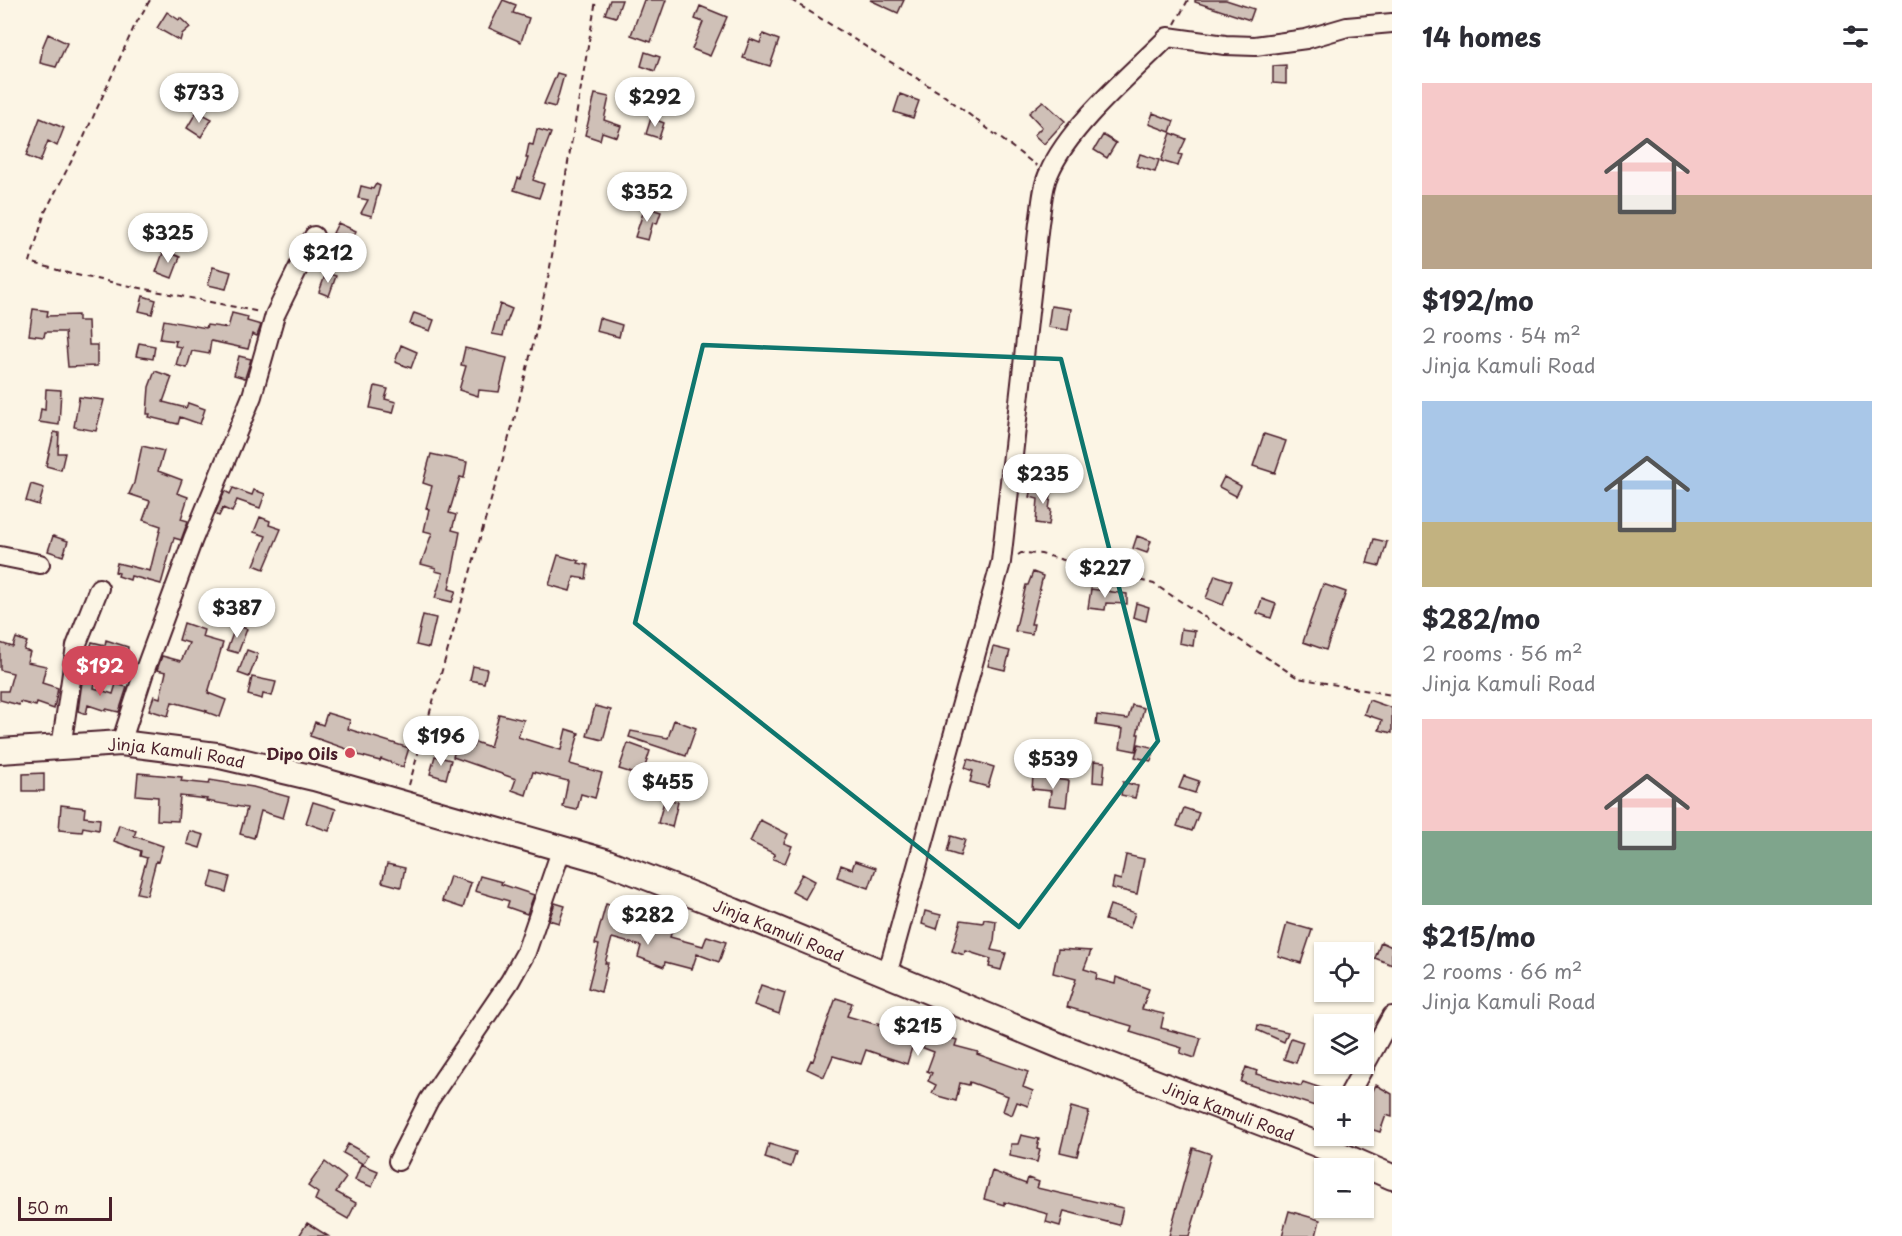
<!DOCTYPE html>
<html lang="en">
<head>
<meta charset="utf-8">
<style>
  :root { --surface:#fff; --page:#f7f7f7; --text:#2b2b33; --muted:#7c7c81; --accent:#d1495b }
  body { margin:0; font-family:"Playpen Sans",sans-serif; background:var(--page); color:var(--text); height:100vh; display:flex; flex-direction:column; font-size:22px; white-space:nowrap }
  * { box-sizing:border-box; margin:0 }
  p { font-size:20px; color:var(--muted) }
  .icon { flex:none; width:33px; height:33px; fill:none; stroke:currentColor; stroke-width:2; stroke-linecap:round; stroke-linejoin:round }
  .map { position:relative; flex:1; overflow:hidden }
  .side { display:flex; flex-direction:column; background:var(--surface); width:510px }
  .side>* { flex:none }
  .controls { position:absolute; left:1314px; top:942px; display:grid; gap:12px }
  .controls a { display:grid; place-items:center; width:60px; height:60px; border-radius:0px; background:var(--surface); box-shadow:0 2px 4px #0004; font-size:30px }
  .scale { position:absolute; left:18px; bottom:15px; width:94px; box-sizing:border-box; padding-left:6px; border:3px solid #4a1f2b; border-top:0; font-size:16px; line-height:21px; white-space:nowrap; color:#4a1f2b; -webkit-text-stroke:4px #fcf5e5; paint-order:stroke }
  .price { position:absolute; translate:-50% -51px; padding:0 14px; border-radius:21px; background:#fff; color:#222; font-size:20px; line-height:39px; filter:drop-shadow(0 2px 3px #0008) }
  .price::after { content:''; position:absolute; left:50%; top:36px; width:18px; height:14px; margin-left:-9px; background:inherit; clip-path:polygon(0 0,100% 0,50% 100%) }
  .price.active { background:var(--accent); color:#fff }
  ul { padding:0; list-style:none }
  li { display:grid; align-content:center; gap:12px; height:318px; padding:0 30px }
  li span { display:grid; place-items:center; height:186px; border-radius:0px; color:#555 }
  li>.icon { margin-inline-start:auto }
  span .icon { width:108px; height:108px; fill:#fffc; stroke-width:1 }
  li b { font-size:26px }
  h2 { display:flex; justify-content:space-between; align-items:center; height:72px; padding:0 30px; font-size:26px }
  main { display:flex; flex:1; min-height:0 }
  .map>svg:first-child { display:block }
  .building { fill:#cfc0b7; stroke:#4a1f2b; stroke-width:1.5 }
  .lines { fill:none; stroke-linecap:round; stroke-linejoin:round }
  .minor-casing { stroke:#4a1f2b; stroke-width:22 }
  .major-casing { stroke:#4a1f2b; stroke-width:28 }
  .path { stroke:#4a1f2b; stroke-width:2; stroke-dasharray:6 4.5; stroke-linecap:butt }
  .minor { stroke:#fcf5e5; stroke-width:18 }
  .major { stroke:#fcf5e5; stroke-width:24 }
  .marked { fill:none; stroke:#0f766e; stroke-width:4.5; stroke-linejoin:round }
  .poi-dot { fill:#d1495b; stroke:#fcf5e5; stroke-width:2 }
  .labels { text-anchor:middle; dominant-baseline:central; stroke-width:5; stroke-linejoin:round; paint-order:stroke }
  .poi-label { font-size:16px; font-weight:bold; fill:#4a1f2b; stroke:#fcf5e5; text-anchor:end }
  .street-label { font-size:16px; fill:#4a1f2b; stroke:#fcf5e5 }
</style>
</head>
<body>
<main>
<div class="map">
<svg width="1392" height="1236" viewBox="0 0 1392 1236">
  <rect width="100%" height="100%" fill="#fcf5e5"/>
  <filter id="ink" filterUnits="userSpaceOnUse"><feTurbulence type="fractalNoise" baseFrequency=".0167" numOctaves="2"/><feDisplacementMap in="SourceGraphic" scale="12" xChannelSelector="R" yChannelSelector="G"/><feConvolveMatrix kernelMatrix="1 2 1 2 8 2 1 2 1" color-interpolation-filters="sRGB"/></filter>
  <g filter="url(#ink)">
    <path class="building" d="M503 0 516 5 513 13 529 18 521 42 489 28Z
      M610 0H622L616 17 605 14Z
      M644 0H666L651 42 631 35Z
      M870 0H904L898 13Z
      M1195 0H1226L1254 9 1250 20 1195 2Z
      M700 6 727 17 710 56 692 49 703 22 695 19Z
      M167 12 179 20 180 18 190 27 182 34 180 41 157 28Z
      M48 34 67 43 56 67 40 63 43 46Z
      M763 34 779 40 770 66 743 58 750 39 760 43Z
      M645 52 660 57 655 71 641 66Z
      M1286 65V84L1273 83V66Z
      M557 73 564 75 555 107 544 104Z
      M595 94 609 97 604 120 621 126 617 137 602 132 600 140 585 135Z
      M900 94 919 101 913 118 894 112Z
      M1043 101 1065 121 1044 144 1034 135 1042 127 1029 113Z
      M197 111 212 119 201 137 187 128Z
      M1153 113 1174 121 1170 132 1149 124Z
      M40 118 64 128 57 146 48 141 40 162 26 156Z
      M651 118 664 123 659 138 646 134Z
      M537 129 551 133 533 180 544 184 539 198 514 190 518 178 521 179 528 158H526L529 144 533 145Z
      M1171 133 1186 139 1179 154 1182 155 1178 166 1161 161Z
      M1103 135 1116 143 1107 158 1094 150Z
      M1140 154 1159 160 1155 172 1136 166Z
      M376 184 380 186 372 216 361 213 368 200 358 198 361 186 373 189Z
      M645 207 661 212 657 224 653 222 648 240 635 237Z
      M338 223 356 231 352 241 333 233Z
      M164 250 180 257 172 278 156 272Z
      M213 267 231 272 226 289 208 285Z
      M326 273 336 276 329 296 319 292Z
      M143 296 156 300 152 314 139 311Z
      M500 304 512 309 507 322H506L503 336 492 334Z
      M1051 306 1071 309 1068 330 1048 327Z
      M33 309 48 311 47 316 78 315V321H88L89 345H97V366L68 367 65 332H45L44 337 29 335Z
      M232 313 248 317 247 321 261 325 257 336 252 334 248 349 211 341 209 354 192 351 187 368 176 365 181 347 175 346 176 341 160 339 164 320 206 328 207 325 228 328Z
      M414 313 434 320 430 331 410 324Z
      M599 318 622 325 619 337 596 331Z
      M139 343 155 346 153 359 136 356Z
      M401 345 417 352 411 368 395 362Z
      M465 348 507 358 499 392 479 390 478 396 459 390 466 366 461 365Z
      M239 356 251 359 245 378 234 375Z
      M155 371 172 377 163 402 186 408 188 403 205 409 200 424 180 417 178 424 149 417 150 414H147L149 387Z
      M375 386 388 389 385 399 396 402 393 413 370 408Z
      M46 389 61 390 59 425 39 422 41 409 45 410Z
      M79 397 104 400 96 431 74 427Z
      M54 432 59 433 58 453H65L61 470 46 466Z
      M1264 434 1286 441 1275 473 1253 466Z
      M142 446 164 451 158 471 182 480 177 493 188 497 181 519 188 521 181 540 174 538 161 584 131 576 130 580 118 576 119 573 115 572 117 563 150 571 161 526 143 520 150 501 129 494 134 483Z
      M431 454 467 462 464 478 460 477 449 513 456 515 452 530 460 532 449 589 456 591 452 602 435 598 443 573 435 571 436 568 421 564 432 533 424 531 429 509 426 508 432 486 423 483Z
      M1224 477 1241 486 1236 496 1219 487Z
      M31 484 44 488 39 505 26 501Z
      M233 488 252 495 254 490 265 494 260 508 237 500 232 512 223 508 219 516 215 514 225 491 230 494Z
      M1032 488 1052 490 1049 509 1051 510 1049 525 1036 523 1038 499 1030 497Z
      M260 517 270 521 269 525 281 529 264 569 254 565 266 536 254 532Z
      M53 536 68 541 63 556 48 551Z
      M1137 536 1151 541 1147 553 1133 548Z
      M1374 539 1387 542 1380 566 1367 563Z
      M558 555 579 561 578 563 588 565 586 579 574 577 570 591 549 585Z
      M1033 572 1043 576 1031 624H1034L1032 634 1015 631 1026 585H1028Z
      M1215 575 1232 581 1223 605 1206 598Z
      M1323 584 1346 592 1326 650 1303 642Z
      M1091 589 1127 594V604L1106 603 1105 610 1088 608Z
      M1262 599 1276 604 1271 618 1257 613Z
      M1136 603 1149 607 1146 621 1133 617Z
      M423 615 436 618 429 648 416 645Z
      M184 623 204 630 202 637 223 643 208 693 226 700 220 717 206 712 207 711 172 702 168 716 149 710 154 696 160 698 166 672 157 670 162 656 181 661 189 643 179 640Z
      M236 625 247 629 238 653 227 650Z
      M1181 629 1195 631 1193 646 1179 643Z
      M16 638 27 642 24 650 30 652 27 662 46 666 42 683 58 688 54 709 37 703 36 706 20 702 19 705 0 700V691H8L13 673 0 670V643L13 647Z
      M106 640 128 647 126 666 86 661 92 642 105 645Z
      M993 647 1010 651 1005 670 988 666Z
      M247 650 258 654 249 677 238 673Z
      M473 666 487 669 484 683 470 680Z
      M83 675 96 678 94 688 113 694 116 684 127 687 119 712 106 709V711L88 705 86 714 78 711Z
      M252 677 276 682 272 696 263 694 262 699 248 695Z
      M1369 700 1392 708V733L1379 730 1382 720 1364 714Z
      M1132 705 1144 708 1137 734H1139L1136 751 1120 748 1123 729 1096 725 1097 715 1128 719Z
      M595 706 611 710 603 740 587 736Z
      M327 713 350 720 348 729 409 748 403 767 381 759 380 761 358 755V753L310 736 315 722 323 725Z
      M499 714 524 720 518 737 561 750 566 729 579 733 570 764 602 773 595 798 581 794 577 810 563 807 568 781 533 772 526 795 512 790 516 779 453 757 457 743 473 747 475 742 490 747Z
      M674 720 696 728 686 756 629 737 631 731 668 738Z
      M628 743 650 751 642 776 619 769Z
      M1139 744 1155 748 1151 761 1135 757Z
      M435 756 451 760 446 779 430 774Z
      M968 759 994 767 988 787 970 782 973 771 965 768Z
      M1094 761 1105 762 1103 783 1093 782Z
      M44 773V791H23V774Z
      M138 773 182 777 181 781 209 784 210 780 253 787 289 797 283 818 261 811 254 838 240 834 247 808 206 801 207 799 180 796 178 821 157 820 158 797 136 795Z
      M1033 776 1069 781 1066 807 1049 805 1051 791 1032 789Z
      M1184 776 1199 781 1195 793 1179 788Z
      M1123 782 1138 786 1135 798 1121 795Z
      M665 798 678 802 672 827 658 823Z
      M313 802 336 809 329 831 306 823Z
      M61 805 85 808 84 817 100 819 99 830 83 827 82 832 59 830Z
      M1184 808 1199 813 1192 831 1177 826Z
      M760 820 788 834 784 843 792 846 785 863 773 859 775 854 750 842Z
      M119 825 136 831 134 836 163 846 158 862 156 861 147 895 137 893 147 858 140 856 141 851 114 841Z
      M190 831 204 835 200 848 187 844Z
      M951 836 965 840 960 856 947 852Z
      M1126 855 1144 859 1137 894 1112 888 1114 878 1121 880Z
      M855 861 876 868 869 888 837 877 841 865 852 869Z
      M387 864 405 868 401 887 382 882Z
      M213 872 230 877 226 892 209 887Z
      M802 874 815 881 805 899 792 892Z
      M450 876 471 883 463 908 442 901Z
      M480 876 502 882 501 884 534 895 527 914 507 907 509 901 475 891Z
      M555 903 565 906 559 923 549 920Z
      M606 904 621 908 615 927 636 933 637 927 644 928 646 920 657 922 656 927 672 931 670 937 703 946 707 936 726 942 719 962 697 954 692 969 665 962 664 967 638 957 641 946 612 938 605 963H608L601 992 588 988 599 945 595 944Z
      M1110 905 1135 913 1130 928 1105 920Z
      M925 911 941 915 937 929 922 924Z
      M984 919 996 921 994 941 991 950 1006 953 1001 970 989 967 991 959 966 951 964 955 952 951 961 920 983 923Z
      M1287 923 1312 930 1301 963 1278 956Z
      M1381 942 1392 947V965L1375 958Z
      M1058 949 1091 951 1084 969 1097 973 1096 979 1115 984 1116 977 1149 989 1142 1009 1164 1014 1161 1028 1201 1038 1195 1058 1180 1053 1182 1048 1130 1032 1132 1026 1067 1007 1076 979 1053 973Z
      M761 985 785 993 779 1014 754 1005Z
      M836 998 852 1003 847 1016 878 1025V1023L891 1026V1029L931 1040 934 1032 957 1040 955 1046 978 1052 977 1054 1028 1072 1023 1087 1033 1091 1028 1106 1017 1102 1012 1115 1003 1111 1008 1096 970 1082 969 1085 960 1083 956 1101 938 1096 932 1093 936 1085 928 1081 932 1073 927 1071 934 1052 913 1044 907 1064 866 1050 861 1064 833 1056 824 1077 807 1069 811 1060 813 1061Z
      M1258 1025 1288 1032 1284 1042 1257 1030Z
      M1291 1038 1303 1042 1296 1063 1284 1059Z
      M1246 1067 1257 1071 1256 1074 1301 1086 1303 1082 1324 1089V1109L1241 1082Z
      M1376 1085 1392 1094V1117L1386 1115 1380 1132 1364 1127 1369 1105 1366 1104Z
      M1071 1107 1089 1112 1077 1156 1060 1152Z
      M1021 1135 1039 1139 1037 1149 1040 1150 1037 1162 1010 1156 1011 1144H1018Z
      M348 1144 368 1155 363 1164 343 1153Z
      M769 1144 796 1152 791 1167 765 1158Z
      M1193 1148 1211 1154 1201 1190H1203L1189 1236H1169Z
      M325 1162 346 1178 336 1192 356 1203 348 1219 315 1200 318 1193 308 1186Z
      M361 1164 378 1171 372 1187 355 1180Z
      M992 1171 1026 1184 1028 1178 1039 1182 1037 1188 1123 1208 1119 1225 1064 1211 1060 1226 1046 1222 1048 1214 1004 1202V1205L984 1199Z
      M1289 1211 1320 1220 1316 1236H1282Z
      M307 1223 328 1236H299Z"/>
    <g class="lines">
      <defs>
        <path id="minor" d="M0 556 40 564
          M121 743 143 675 193 539 252 396 275 315 314 236
          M61 748 76 646 99 588
          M887 975 1001 562 1039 223C1042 207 1042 187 1049 173 1069 126 1131 74 1168 37L1225 45 1255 46 1306 39 1347 27 1392 23
          M1348 1096 1392 1016
          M398 1161 429 1100 510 981 526 952 562 848"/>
        <g id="major">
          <path id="s1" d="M0 751 121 743 216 755 314 778 605 861 734 911 1063 1047 1314 1143 1392 1177"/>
        </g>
      </defs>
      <use href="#minor" class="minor-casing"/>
      <use href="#major" class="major-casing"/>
      <path class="path" d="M150 0 134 27 84 137 45 212 30 262 71 274 260 312
        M791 0 942 94 1037 166
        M1175 24 1188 0
        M1018 555 1021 553 1041 554 1154 584 1298 678 1392 695
        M409 785 516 413 534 340 549 273 596 0"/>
      <use href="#minor" class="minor"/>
      <use href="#major" class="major"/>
    </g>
  </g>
  <path class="marked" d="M703 345 1061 359 1158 741 1019 927 635 623Z"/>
  <circle class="poi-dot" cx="350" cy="753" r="6"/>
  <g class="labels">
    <g class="poi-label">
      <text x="338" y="753">Dipo Oils</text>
    </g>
    <g class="street-label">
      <text stroke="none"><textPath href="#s1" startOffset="177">Jinja Kamuli Road</textPath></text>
      <text stroke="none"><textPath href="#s1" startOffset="807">Jinja Kamuli Road</textPath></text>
      <text stroke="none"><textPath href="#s1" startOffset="1292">Jinja Kamuli Road</textPath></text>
    </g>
  </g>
</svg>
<div class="controls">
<a><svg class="icon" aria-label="locate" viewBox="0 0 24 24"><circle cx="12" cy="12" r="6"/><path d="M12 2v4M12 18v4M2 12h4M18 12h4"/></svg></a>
<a><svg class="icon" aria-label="layers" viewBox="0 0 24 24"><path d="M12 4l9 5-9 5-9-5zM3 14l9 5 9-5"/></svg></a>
<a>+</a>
<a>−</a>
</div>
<div class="scale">50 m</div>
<b class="price" style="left:199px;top:124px">$733</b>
<b class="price" style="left:655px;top:128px">$292</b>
<b class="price" style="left:647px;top:223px">$352</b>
<b class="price" style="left:168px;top:264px">$325</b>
<b class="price" style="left:328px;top:284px">$212</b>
<b class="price" style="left:1043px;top:505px">$235</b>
<b class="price" style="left:1105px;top:599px">$227</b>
<b class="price" style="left:237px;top:639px">$387</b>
<b class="price active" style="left:100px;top:697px">$192</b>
<b class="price" style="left:441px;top:767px">$196</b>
<b class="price" style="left:1053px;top:790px">$539</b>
<b class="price" style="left:668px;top:813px">$455</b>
<b class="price" style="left:648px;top:946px">$282</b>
<b class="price" style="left:918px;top:1057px">$215</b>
</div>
<section class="side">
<h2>14 homes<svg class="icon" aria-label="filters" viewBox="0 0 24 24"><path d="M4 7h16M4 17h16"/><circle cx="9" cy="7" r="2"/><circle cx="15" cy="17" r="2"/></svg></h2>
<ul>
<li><span style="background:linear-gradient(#f6c9c9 60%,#b9a48a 0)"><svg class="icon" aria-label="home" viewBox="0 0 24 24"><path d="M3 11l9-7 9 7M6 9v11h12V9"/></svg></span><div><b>$192/mo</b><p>2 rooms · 54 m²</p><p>Jinja Kamuli Road</p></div></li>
<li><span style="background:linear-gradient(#a9c7e8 65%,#c2b280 0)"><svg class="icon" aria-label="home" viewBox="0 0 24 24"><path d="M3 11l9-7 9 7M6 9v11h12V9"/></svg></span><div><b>$282/mo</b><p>2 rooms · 56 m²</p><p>Jinja Kamuli Road</p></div></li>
<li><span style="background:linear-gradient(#f6c9c9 60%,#7fa58c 0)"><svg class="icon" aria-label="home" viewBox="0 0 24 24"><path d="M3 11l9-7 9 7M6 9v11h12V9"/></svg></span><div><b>$215/mo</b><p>2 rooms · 66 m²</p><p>Jinja Kamuli Road</p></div></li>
</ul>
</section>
</main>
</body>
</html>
